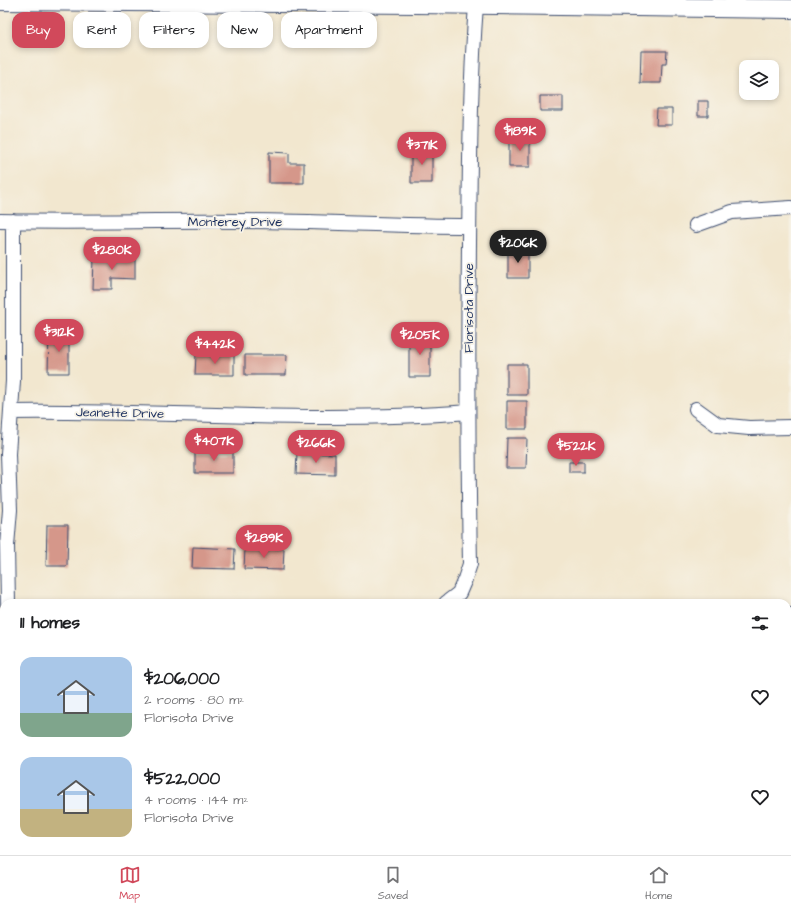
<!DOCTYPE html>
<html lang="en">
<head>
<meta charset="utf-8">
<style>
  :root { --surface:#fff; --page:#f2f2f2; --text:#202124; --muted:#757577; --line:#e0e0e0; --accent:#d1495b }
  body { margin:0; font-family:"Architects Daughter",sans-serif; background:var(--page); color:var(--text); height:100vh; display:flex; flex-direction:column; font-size:15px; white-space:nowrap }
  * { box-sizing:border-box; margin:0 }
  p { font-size:13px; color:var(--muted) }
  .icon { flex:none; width:22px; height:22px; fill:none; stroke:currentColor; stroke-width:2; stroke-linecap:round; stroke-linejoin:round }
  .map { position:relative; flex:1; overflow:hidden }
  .details { position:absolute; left:0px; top:599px; width:791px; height:256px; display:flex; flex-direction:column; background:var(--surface); border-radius:12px 12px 0 0; box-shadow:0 2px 6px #0003 }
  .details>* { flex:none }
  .banner { position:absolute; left:12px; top:12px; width:400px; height:36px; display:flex; gap:8px }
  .tools { position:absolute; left:739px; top:60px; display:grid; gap:8px }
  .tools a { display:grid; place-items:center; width:40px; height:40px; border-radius:8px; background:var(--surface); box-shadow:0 2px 6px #0003; font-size:20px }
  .price { position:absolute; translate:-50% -34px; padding:0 9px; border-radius:14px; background:var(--accent); color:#fff; font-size:13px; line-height:26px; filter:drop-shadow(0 1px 2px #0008) }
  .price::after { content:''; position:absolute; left:50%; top:24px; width:12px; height:9px; margin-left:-6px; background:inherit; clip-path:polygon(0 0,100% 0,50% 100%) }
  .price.current { background:#222; color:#fff }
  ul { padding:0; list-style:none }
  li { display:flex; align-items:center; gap:12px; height:100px; padding:0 20px }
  li span { display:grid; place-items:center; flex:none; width:112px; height:80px; border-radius:12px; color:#555 }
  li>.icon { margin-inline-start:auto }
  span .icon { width:48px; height:48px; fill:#fffc; stroke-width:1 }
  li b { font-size:17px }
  h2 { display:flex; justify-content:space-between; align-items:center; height:48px; padding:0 20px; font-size:17px }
  .tag { padding:0 14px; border-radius:12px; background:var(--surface); box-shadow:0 2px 6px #0003; font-size:14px; line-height:36px }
  .tag.current { background:var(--accent); color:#fff }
  .menu { display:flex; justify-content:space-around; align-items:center; height:56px; border-top:1px solid var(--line); background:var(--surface); font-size:11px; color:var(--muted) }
  .menu a { display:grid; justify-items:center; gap:2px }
  .menu .current { color:var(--accent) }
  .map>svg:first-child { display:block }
  .green { fill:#7cd195; stroke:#4c807a }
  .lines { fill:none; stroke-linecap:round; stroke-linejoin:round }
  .stream { stroke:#47b0c6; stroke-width:5 }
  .building { fill:#d5978a }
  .minor-casing { stroke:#3b4b6f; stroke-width:16 }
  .tertiary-casing { stroke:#3b4b6f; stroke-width:20 }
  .minor { stroke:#fff; stroke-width:14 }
  .tertiary { stroke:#fff; stroke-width:18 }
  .labels { text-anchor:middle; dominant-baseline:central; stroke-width:3.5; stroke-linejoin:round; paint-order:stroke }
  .street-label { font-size:13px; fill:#1b2f5e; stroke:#f7f3e8 }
</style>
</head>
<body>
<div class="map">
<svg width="791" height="855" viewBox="0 0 791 855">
  <rect width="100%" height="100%" fill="#f7f3e8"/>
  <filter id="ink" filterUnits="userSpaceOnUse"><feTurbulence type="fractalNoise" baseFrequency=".025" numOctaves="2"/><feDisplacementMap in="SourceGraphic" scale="8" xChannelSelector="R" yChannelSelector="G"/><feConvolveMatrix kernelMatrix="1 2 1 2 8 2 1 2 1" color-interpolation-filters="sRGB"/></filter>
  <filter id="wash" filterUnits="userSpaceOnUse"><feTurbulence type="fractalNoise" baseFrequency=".012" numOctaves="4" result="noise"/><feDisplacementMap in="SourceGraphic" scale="16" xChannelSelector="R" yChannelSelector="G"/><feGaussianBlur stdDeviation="0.9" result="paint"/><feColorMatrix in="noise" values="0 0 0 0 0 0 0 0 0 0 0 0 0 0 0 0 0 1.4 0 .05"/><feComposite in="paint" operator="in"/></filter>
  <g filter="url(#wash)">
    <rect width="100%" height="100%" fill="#f2e7cf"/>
    <path class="green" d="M787 736H791V816H787Z"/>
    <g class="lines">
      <path class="stream" d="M787 729H791"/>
    </g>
    <g id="blocks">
      <path class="building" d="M641 51H667L666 64H662L661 83H640Z
        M540 96H563V111H540Z
        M698 101H708V116H698Z
        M657 109H672V125H656Z
        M509 136H530V167H509Z
        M411 148H432V183H411Z
        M269 152 289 153V163H304V183H269Z
        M508 251H528V278H508Z
        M94 258H135V279L112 278V289H93Z
        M49 332H69V373H48Z
        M409 335H430V377H409Z
        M196 354H234V375H195Z
        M245 355H287L286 375H245Z
        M507 364H527V395H507Z
        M507 401H527V429H507Z
        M507 438H527L526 468H506Z
        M195 452H233V473H195Z
        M297 453 335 454V475L296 474Z
        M569 462H584V472H569Z
        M47 525H68L67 566H46Z
        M193 547 235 549 234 569 192 568Z
        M245 548 284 549 283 570 244 569Z"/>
    </g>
  </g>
  <g filter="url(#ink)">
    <use href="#blocks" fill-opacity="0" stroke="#3b4b6f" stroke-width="1"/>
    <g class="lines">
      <defs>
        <path id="minor" d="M0 221C81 223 162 220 242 221 318 221 394 226 469 226
          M696 225 732 212 791 208
          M696 409 718 425 749 428 791 427
          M12 412C164 410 316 424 468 412
          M8 603 7 546 10 510 8 454 13 381V221
          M446 603 459 593 465 579 470 564C468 457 468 350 469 243 470 164 470 84 476 5
          M787 615H791
          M0 743 3 740 4 734
          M261 855V851"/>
        <path id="tertiary" d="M0 1 416 4 791 9"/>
      </defs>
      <use href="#minor" class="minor-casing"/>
      <use href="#tertiary" class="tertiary-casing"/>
      <use href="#minor" class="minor"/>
      <use href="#tertiary" class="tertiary"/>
    </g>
  </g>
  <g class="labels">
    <g class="street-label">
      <text x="235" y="222">Monterey Drive</text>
      <text transform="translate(469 308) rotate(-90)">Florisota Drive</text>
      <text transform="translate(120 413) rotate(1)">Jeanette Drive</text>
    </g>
  </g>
</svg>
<div class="tools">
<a><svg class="icon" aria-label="layers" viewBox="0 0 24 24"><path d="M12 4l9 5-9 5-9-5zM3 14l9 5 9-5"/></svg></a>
</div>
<b class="price" style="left:520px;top:152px">$189K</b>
<b class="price" style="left:422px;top:166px">$371K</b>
<b class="price current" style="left:518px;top:264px">$206K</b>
<b class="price" style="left:112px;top:271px">$280K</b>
<b class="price" style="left:59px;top:353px">$312K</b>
<b class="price" style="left:420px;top:356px">$205K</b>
<b class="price" style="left:215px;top:365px">$442K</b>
<b class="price" style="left:214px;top:462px">$407K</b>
<b class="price" style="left:316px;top:464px">$266K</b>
<b class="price" style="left:576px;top:467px">$522K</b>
<b class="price" style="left:264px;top:559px">$289K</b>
<div class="banner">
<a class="tag current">Buy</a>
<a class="tag">Rent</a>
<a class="tag">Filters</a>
<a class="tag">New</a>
<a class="tag">Apartment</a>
</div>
<section class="details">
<h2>11 homes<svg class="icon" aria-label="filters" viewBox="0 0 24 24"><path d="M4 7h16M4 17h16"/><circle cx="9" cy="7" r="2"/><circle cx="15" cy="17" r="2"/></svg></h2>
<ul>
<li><span style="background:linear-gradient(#a9c7e8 70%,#7fa58c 0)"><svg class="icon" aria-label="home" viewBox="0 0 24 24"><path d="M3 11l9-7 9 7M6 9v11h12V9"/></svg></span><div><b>$206,000</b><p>2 rooms · 80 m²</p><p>Florisota Drive</p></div><svg class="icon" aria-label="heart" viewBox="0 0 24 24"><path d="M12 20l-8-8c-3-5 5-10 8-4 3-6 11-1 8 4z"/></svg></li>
<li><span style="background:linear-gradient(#a9c7e8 65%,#c2b280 0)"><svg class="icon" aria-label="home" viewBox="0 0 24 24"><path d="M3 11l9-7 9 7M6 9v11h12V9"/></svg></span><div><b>$522,000</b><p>4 rooms · 144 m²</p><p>Florisota Drive</p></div><svg class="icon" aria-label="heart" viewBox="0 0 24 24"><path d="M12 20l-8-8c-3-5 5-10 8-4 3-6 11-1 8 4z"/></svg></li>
</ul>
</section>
</div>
<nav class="menu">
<a class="current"><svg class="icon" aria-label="map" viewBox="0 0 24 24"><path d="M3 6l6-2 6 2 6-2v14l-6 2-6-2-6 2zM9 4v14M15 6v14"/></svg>Map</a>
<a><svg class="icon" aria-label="saved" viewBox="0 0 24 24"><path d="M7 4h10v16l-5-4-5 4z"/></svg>Saved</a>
<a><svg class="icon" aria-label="home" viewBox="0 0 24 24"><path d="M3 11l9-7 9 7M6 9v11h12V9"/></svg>Home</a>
</nav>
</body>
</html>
